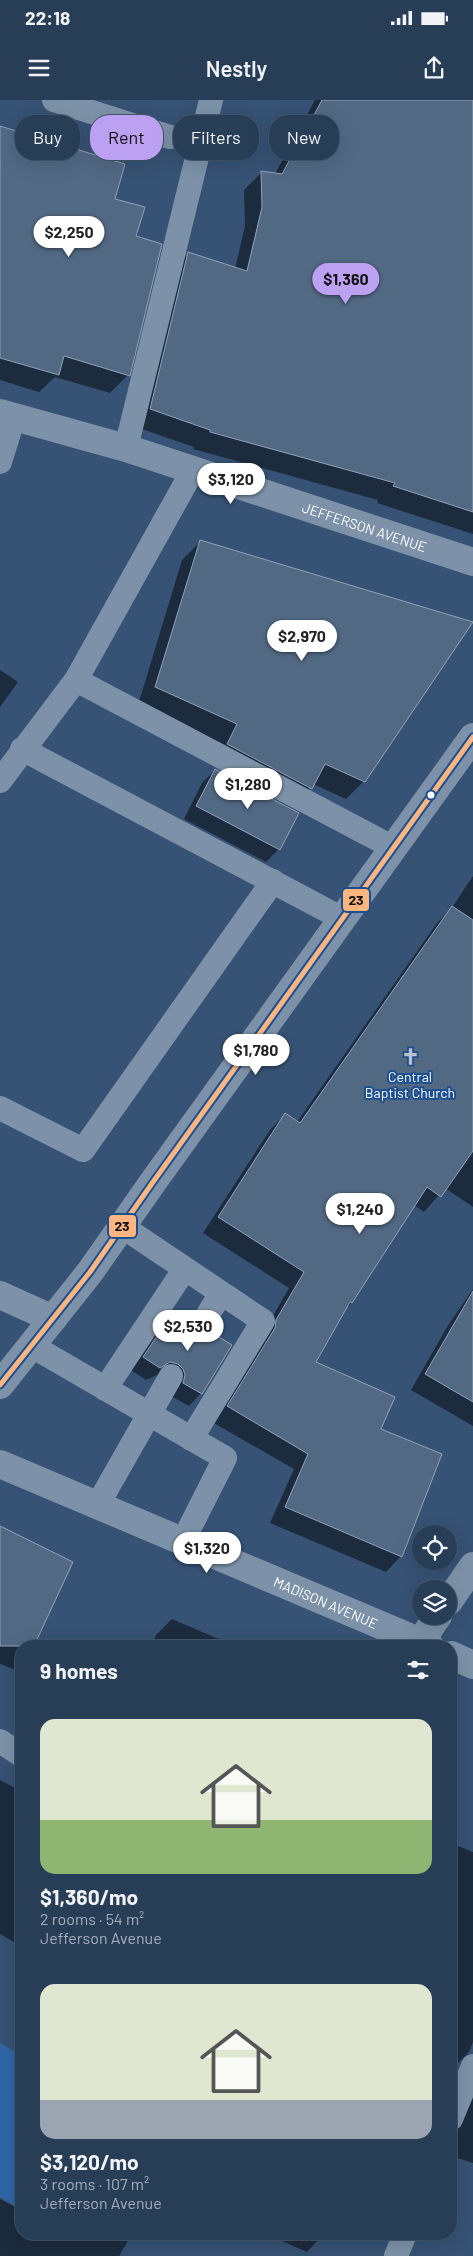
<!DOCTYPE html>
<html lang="en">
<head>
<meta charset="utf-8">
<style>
  :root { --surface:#283e57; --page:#30455d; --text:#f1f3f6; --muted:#a5aeba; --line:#44576d; --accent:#bca0f2 }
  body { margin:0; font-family:Barlow,sans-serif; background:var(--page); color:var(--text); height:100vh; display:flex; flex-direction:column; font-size:19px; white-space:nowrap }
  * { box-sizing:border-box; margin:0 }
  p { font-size:16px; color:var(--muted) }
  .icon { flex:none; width:28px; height:28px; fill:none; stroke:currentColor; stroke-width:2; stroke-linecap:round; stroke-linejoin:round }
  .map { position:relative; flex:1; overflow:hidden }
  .sheet { position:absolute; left:15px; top:1540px; width:442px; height:600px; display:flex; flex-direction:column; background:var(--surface); border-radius:20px; box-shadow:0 5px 20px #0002,0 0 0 1px var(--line) }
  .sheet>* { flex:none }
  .guide { position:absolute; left:15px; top:15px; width:444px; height:45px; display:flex; gap:10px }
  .controls { position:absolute; left:412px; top:1425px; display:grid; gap:10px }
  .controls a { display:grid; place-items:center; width:45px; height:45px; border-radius:50%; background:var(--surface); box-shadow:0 5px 20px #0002,0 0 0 1px var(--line); font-size:25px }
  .price { position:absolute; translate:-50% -42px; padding:0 11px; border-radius:18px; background:#fff; color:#222; font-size:16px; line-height:32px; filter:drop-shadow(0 1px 2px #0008) }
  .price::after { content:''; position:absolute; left:50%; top:30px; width:15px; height:11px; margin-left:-8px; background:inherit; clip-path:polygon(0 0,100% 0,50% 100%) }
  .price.active { background:var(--accent); color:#111 }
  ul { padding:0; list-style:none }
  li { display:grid; align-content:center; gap:10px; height:265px; padding:0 25px }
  li span { display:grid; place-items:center; height:155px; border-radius:15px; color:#555 }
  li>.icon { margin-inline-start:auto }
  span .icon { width:90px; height:90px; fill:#fffc; stroke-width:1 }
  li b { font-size:21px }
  h2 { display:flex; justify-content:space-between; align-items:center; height:60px; padding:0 25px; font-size:21px }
  .pill { padding:0 18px; border-radius:20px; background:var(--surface); box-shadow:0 5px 20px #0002,0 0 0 1px var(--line); font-size:18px; line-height:45px }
  .pill.active { background:var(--accent); color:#111 }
  .status { display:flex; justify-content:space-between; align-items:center; height:35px; padding:0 25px; background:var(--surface); direction:ltr }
  .status svg { height:14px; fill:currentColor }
  header { display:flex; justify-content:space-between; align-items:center; height:65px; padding:0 25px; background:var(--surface); font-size:22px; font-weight:600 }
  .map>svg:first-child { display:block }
  .green { fill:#2f66a5 }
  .shadow { fill:#0007 }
  .building { fill:#526984; stroke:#92a2b6 }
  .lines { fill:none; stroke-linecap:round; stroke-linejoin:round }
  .service { stroke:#7d92a8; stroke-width:24 }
  .minor { stroke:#7d92a8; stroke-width:28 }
  .tertiary { stroke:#7d92a8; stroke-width:28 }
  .bus-1-casing { stroke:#1b4f8f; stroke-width:9 }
  .bus-1 { stroke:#ffb580; stroke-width:5 }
  .bus-dot { fill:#fff; stroke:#1b4f8f; stroke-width:2 }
  .labels { text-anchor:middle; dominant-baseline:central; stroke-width:4; stroke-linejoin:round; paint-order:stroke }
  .street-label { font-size:14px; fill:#fff; stroke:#1b4f8f }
  .poi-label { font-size:14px; fill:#fff; stroke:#1b4f8f }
  .line-badge { stroke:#1b4f8f; stroke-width:2 }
  .pale-badge-label { font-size:14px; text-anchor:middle; font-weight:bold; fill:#111 }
</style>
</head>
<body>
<div class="status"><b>22:18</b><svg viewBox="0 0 49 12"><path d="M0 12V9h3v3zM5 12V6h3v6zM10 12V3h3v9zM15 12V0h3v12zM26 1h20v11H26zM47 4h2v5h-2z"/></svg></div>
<header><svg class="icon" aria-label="menu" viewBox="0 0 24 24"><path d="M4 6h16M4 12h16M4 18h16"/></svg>Nestly<svg class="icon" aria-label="share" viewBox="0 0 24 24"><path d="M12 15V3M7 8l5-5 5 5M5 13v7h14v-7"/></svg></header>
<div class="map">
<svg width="473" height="2156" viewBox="0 0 473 2156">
  <rect width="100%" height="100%" fill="#365274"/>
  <path class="green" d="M0 1943 21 1956V2110L0 2097Z"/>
  <path class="shadow" d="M315 0H473V434L377 403 378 400 193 349 194 347 133 326 171 171 188 154 235 169 245 126 244 90 261 73 275 74Z
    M0 27 113 99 135 136 128 275 110 293 55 277 39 292 0 280Z
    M200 442 364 681 346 699 313 684 293 706 210 663 220 643 138 605 182 460Z
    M0 570 18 582 0 607Z
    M215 670 297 714 279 749 266 762 184 719 202 683Z
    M473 776V1107L445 1088 424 1112 414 1105 352 1203 343 1211 314 1262 379 1330 401 1456 386 1472 270 1423 294 1369 212 1322 289 1188 203 1133 270 1030 285 1014 297 1022 437 823 451 809Z
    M473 1189V1326L411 1290 447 1227Z
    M174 1212 186 1226 201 1293 189 1306 171 1296 165 1277 157 1275 146 1280 131 1270 161 1224Z
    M0 1428 43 1522 33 1546H21V1565L16 1570 0 1564Z
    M172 1519 235 1546H151L156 1535Z
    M0 1680 21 1691V1846L0 1834Z
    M451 1743 473 1752V1942L469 1952 458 1963 451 1981Z
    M473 1995V2063L451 2056V2032L464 2005Z
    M0 2099 21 2110V2134H65L74 2139 78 2134H132L119 2156H0Z
    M266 2134H324L307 2152Z"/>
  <path class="building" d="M322 0H473V412L393 386 395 383 210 332V330L150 309 188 152 247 171 262 107 261 71 282 74Z
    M0 26 125 64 115 99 145 107 136 136 162 144 130 276 64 256 59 275 0 258Z
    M200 440 473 522 365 682 325 664 312 689 227 644 237 624 155 587Z
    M215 669 299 713 280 750 196 706Z
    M452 806 473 820V1051L441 1097 427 1087 352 1203 350 1202 316 1262 395 1297 381 1329 442 1354 402 1457 285 1407 308 1354 227 1306 275 1228 276 1220 304 1172 218 1117 285 1013 300 1023Z
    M473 1191V1302L425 1274Z
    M174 1210 189 1219 187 1226 189 1233 193 1237 201 1240 208 1238 213 1233 232 1245 202 1294 183 1283 185 1275 183 1269 178 1264 170 1262 160 1268 143 1257Z
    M0 1426 73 1462 34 1546H0Z"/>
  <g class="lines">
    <path class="service" d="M54 0 170 37
      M126 348 211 0
      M0 362 14 317
      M76 580 394 748
      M22 649 343 819
      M0 681 76 580 193 370
      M0 1008 83 1050 273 781
      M123 1127 263 1221 191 1339
      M201 1226 221 1193
      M32 1246 225 1358 183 1441
      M105 1289 184 1170
      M97 1406 171 1276
      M0 1641 21 1655
      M451 2019 473 1966
      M396 2156 405 2134"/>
    <g class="minor">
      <path id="s1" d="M0 313 126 348 473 462"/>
      <path d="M0 1195 53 1219"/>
      <path id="s2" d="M0 1364 430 1546"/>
      <path d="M449 1501 473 1466"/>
      <path d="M420 1542 438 1516"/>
      <path d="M451 1555 473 1565"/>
    </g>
    <path class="tertiary" d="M0 1285 90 1172 153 1082 473 637"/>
    <defs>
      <path id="bus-1" d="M0 1285 90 1172 153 1082 473 637"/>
    </defs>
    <use href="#bus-1" class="bus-1-casing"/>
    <use href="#bus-1" class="bus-1"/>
  </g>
  <defs>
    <symbol id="church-bare" viewBox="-9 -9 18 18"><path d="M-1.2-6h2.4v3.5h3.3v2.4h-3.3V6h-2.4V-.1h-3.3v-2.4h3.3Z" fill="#b9c2ce" stroke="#1b4f8f" stroke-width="2.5" paint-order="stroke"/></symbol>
  </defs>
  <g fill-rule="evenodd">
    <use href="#church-bare" x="398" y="944" width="25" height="25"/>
  </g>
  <circle class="bus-dot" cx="431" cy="695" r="4.5"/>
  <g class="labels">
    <g class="street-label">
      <text stroke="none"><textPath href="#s1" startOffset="382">JEFFERSON AVENUE</textPath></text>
      <text stroke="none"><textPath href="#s2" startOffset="354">MADISON AVENUE</textPath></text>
    </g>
    <g class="poi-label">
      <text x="410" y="976">Central<tspan x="410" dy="16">Baptist Church</tspan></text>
    </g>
  </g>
  <g class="line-badge">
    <rect x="342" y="788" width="28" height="24" rx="5" fill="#ffb580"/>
    <rect x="108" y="1114" width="29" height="24" rx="5" fill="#ffb580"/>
  </g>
  <g class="pale-badge-label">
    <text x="356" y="805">23</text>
    <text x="122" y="1131">23</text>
  </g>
</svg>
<div class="controls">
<a><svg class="icon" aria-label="locate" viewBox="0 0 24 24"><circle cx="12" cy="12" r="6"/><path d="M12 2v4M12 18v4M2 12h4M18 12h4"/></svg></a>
<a><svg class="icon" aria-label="layers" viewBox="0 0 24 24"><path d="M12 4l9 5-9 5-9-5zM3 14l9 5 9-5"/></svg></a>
</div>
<b class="price" style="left:69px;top:158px">$2,250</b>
<b class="price active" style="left:346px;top:205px">$1,360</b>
<b class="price" style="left:231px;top:405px">$3,120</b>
<b class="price" style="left:302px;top:562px">$2,970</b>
<b class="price" style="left:248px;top:710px">$1,280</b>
<b class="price" style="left:256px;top:976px">$1,780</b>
<b class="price" style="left:360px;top:1135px">$1,240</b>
<b class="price" style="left:188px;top:1252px">$2,530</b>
<b class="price" style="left:207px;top:1474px">$1,320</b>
<div class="guide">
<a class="pill">Buy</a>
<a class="pill active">Rent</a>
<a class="pill">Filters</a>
<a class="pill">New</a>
</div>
<section class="sheet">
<h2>9 homes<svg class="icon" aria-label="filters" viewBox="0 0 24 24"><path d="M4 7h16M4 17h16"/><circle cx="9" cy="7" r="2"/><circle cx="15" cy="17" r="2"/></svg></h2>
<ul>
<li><span style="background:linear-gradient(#dfe7d0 65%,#8fb573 0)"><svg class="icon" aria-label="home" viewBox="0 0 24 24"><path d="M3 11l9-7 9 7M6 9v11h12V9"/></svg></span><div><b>$1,360/mo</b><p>2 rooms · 54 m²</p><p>Jefferson Avenue</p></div></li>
<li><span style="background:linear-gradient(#dfe7d0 75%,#9aa5b1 0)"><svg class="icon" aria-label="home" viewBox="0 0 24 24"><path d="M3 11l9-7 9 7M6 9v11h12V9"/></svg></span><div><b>$3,120/mo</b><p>3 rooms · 107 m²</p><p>Jefferson Avenue</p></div></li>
</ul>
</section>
</div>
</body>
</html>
